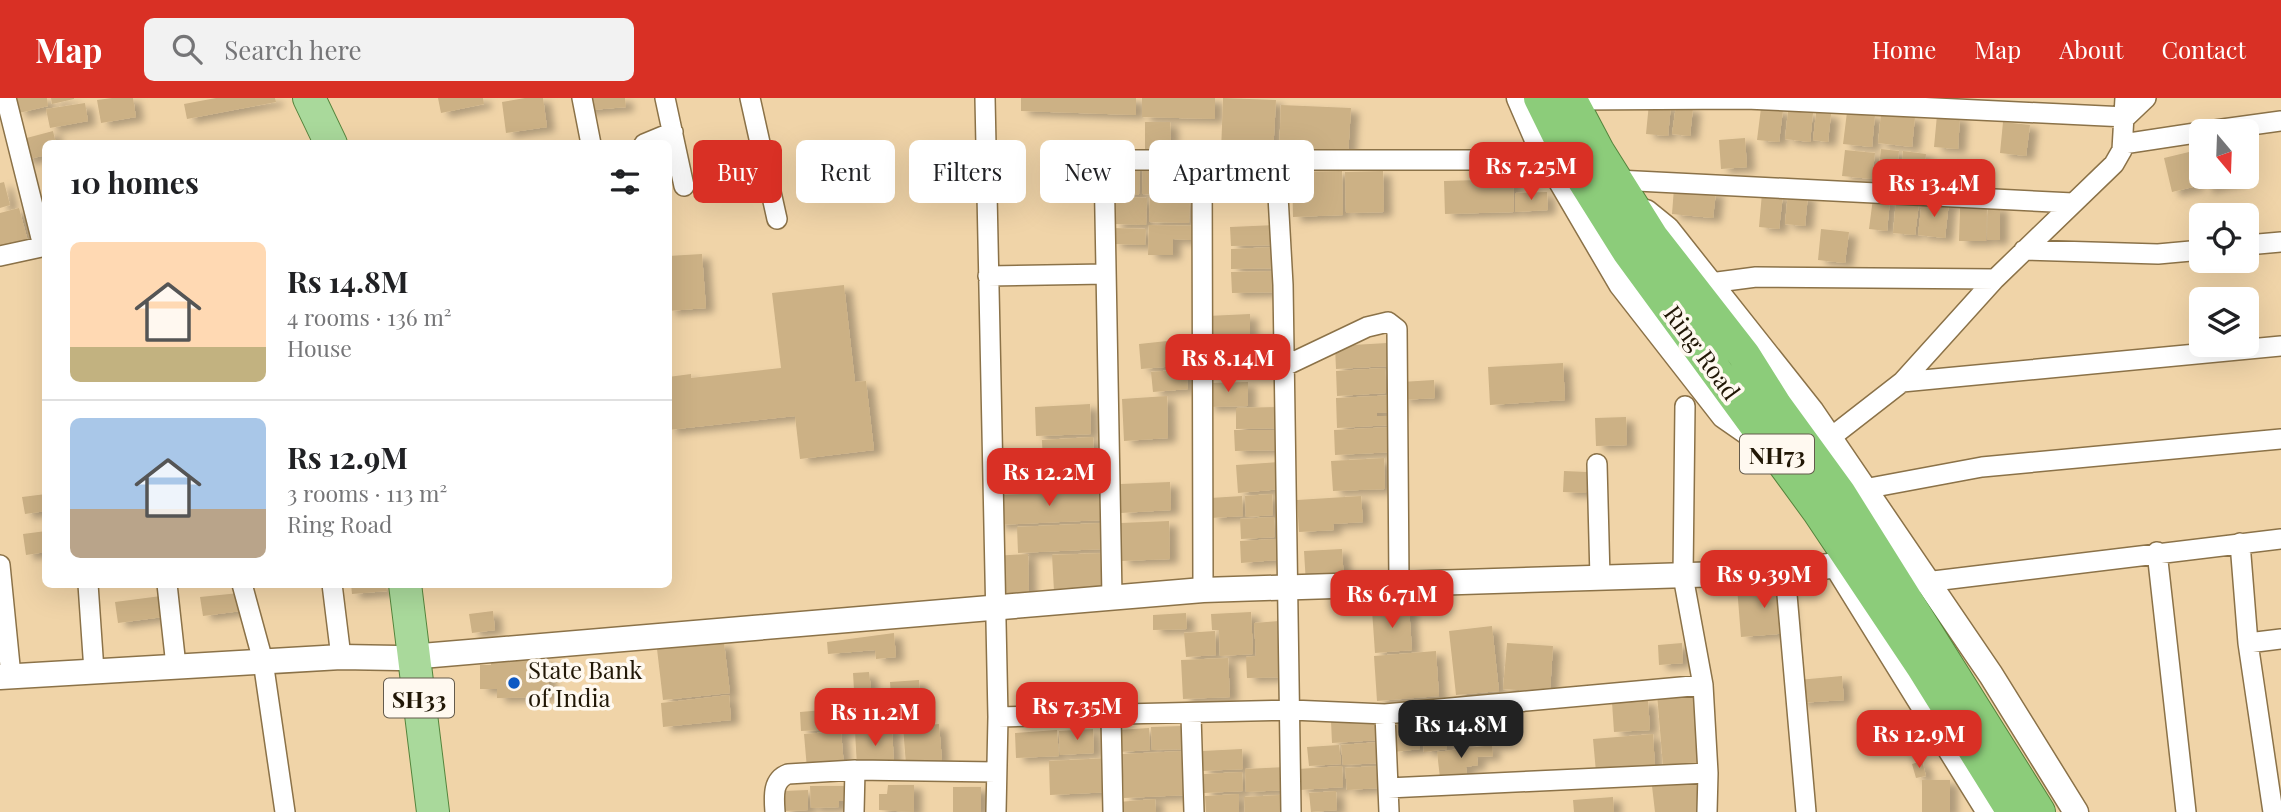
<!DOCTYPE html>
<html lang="en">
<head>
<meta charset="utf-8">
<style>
  :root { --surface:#fff; --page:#f2f2f2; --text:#202124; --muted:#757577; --line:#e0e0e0; --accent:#d93025 }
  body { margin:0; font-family:"Playfair Display",serif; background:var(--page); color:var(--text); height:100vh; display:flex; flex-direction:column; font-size:26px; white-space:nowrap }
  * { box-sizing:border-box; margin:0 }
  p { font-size:23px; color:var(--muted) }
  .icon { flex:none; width:38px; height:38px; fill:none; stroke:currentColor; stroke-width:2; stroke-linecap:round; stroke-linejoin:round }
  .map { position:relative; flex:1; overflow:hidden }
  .drawer { position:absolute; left:42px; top:42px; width:630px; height:448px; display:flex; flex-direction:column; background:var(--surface); border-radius:10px; box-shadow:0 7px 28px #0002 }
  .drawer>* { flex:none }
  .top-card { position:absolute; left:693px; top:42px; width:665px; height:63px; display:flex; gap:14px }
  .needle { width:46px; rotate:161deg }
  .fabs { position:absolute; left:2189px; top:21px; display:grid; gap:14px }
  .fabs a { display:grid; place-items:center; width:70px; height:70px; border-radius:10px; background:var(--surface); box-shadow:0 7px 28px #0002; font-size:35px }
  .price { position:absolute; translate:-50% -60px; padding:0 16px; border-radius:14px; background:var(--accent); color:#fff; font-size:23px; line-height:46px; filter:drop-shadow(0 2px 4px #0008) }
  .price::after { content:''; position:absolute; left:50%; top:42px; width:21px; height:16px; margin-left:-10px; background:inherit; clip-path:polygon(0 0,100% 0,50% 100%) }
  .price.active { background:#222; color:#fff }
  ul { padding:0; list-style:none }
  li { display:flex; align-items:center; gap:21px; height:175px; padding:0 28px }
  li+li { border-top:2px solid var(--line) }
  li span { display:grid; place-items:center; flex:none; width:196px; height:140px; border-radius:10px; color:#555 }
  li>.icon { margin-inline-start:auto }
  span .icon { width:84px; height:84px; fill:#fffc; stroke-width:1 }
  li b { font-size:30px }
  h2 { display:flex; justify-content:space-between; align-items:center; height:84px; padding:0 28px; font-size:30px }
  .pill { padding:0 24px; border-radius:10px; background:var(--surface); box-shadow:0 7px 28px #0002; font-size:24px; line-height:63px }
  .pill.active { background:var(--accent); color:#fff }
  header { display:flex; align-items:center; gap:42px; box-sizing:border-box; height:98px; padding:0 35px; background:var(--accent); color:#fff }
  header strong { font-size:33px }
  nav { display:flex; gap:38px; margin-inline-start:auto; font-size:24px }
  .search { width:490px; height:63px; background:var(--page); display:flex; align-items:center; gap:18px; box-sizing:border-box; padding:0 24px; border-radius:10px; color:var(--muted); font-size:26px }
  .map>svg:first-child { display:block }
  .building { fill:#ccb185; filter:url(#shadow) }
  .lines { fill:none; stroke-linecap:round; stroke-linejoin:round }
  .minor-casing { stroke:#8b7248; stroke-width:22 }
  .tertiary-casing { stroke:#8b7248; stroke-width:27 }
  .primary-casing { stroke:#54843c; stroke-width:34 }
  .trunk-casing { stroke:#54843c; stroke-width:34 }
  .minor { stroke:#fff; stroke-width:19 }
  .tertiary { stroke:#fff; stroke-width:24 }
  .primary { stroke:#a9d99b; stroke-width:32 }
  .trunk { stroke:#8ccc7a; stroke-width:32 }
  .poi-dot { fill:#0e59c3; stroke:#fff9f0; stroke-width:2.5 }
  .labels { text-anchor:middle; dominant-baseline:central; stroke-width:7; stroke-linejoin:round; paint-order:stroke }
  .shield { fill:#fff9f0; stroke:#645b4c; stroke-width:2 }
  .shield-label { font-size:23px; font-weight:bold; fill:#211706 }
  .street-label { font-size:24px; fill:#211706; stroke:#fff9f0 }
  .poi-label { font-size:24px; fill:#211706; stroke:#fff9f0; text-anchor:start }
</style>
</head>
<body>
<header>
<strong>Map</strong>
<div class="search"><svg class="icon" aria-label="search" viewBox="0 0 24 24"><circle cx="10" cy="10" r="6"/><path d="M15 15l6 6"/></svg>Search here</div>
<nav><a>Home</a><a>Map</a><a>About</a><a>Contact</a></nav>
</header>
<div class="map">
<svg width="2281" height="714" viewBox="0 0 2281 714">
  <defs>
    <filter id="shadow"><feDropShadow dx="8" dy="4.5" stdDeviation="3.5" flood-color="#0004"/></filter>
  </defs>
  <rect width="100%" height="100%" fill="#f0d4a8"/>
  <path class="building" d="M15 0H47L48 8 19 15Z
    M51 0H74V1L52 6Z
    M112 0H133L136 19 101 25 97 2Z
    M216 0H275L276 4 187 21 184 6Z
    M438 0H483L484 6 441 15Z
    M525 0H543L547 29 506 35 502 4Z
    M579 0H625L626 9 580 13Z
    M1021 0H1136V17L1021 13Z
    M1142 0H1215V21L1142 19Z
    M1223 0 1276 2 1273 56 1221 54Z
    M85 5 88 23 50 30 46 11Z
    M1649 5 1671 7 1668 38 1646 36Z
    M1281 7 1351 10 1348 58 1279 55Z
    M1676 8 1693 10 1690 38 1672 36Z
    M1761 10 1783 12 1779 44 1757 42Z
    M1788 13 1813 15 1810 44 1785 41Z
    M1847 14 1875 17 1872 49 1843 46Z
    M1816 15 1831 16 1828 44 1813 42Z
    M1881 16 1915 19 1912 49 1878 45Z
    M1937 17 1960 19 1958 51 1934 49Z
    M1145 24H1170L1171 52 1145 53Z
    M2003 24 2030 27 2026 58 2000 55Z
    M53 33 56 46H46V57L25 62 19 42Z
    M1745 40 1747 69 1721 71 1719 42Z
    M1881 51 1899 53 1896 80 1878 78Z
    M1845 52 1875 55 1872 81 1842 78Z
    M1903 53 1926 56 1923 83 1900 81Z
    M2189 54 2197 88 2172 94 2164 60Z
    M1117 63 1140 64 1139 97 1116 96Z
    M1143 68 1194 69 1192 97 1142 96Z
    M1342 73 1343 117 1293 119 1292 74Z
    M1383 73 1384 114 1346 115 1345 74Z
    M2202 79H2239L2240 83 2205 91Z
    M1513 81 1514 114 1445 116 1444 83Z
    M4 84 10 107 0 110V85Z
    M1674 90 1716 94 1713 120 1672 116Z
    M1547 94 1548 112 1515 114V95Z
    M1762 95 1783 97 1779 131 1759 129Z
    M1788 95 1808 97 1805 128 1785 126Z
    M1114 99 1147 100 1146 127 1114 126Z
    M1150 99 1190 100 1189 125 1149 124Z
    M1873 100 1890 102 1887 133 1869 131Z
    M1896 102 1919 105 1915 137 1893 135Z
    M1922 102 1949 104 1945 140 1918 137Z
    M1988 108H2000V142H1987Z
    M1960 109H1987L1986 143H1959Z
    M19 110 29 147 0 150V115Z
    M1149 127 1192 128V142L1173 141V157H1148Z
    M1278 127V147L1231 148 1230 129Z
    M1113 130 1146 131 1145 147 1113 146Z
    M1821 131 1849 134 1845 165 1818 162Z
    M1278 149 1279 170 1231 171V151Z
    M702 156 706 210 668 213V158Z
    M1281 173V194L1232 195 1231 174Z
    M844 187 855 284 866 283 874 352 800 361 795 318 668 332V279L691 276V280L781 270 772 195Z
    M1250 216V236L1208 238 1207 218Z
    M1254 240V264L1208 266V242Z
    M1186 241 1188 267 1141 271 1139 246Z
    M1387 245 1388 268 1336 271 1335 248Z
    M1563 265 1565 302 1490 307 1488 269Z
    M1385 270 1386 295 1337 298 1336 273Z
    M1186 271 1188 291 1153 294 1151 274Z
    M1434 282 1435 300 1402 302 1401 284Z
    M1248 284V308L1207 309V285Z
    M1397 297 1398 314 1377 315V318H1391V327L1337 330 1336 300Z
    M1167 298 1168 340 1124 343 1122 301Z
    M1090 306 1091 336 1036 338 1035 309Z
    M1279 309V330L1236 331V310Z
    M1626 319 1627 347 1596 348 1595 320Z
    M1392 329 1394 354 1335 357 1334 332Z
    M1234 332H1278V352L1235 353Z
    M1093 339 1094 371 1064 372 1063 367 1043 368 1042 342Z
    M1384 360 1385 391 1333 393 1331 363Z
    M1279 364 1281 391 1238 395 1236 367Z
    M1564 373 1587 374 1586 395 1563 394Z
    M1170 384 1171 412 1121 415 1120 386Z
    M1101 393 1102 422 997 427 996 397Z
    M46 396V413L25 416 22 399Z
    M1272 396 1273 417 1246 419 1245 398Z
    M1242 398 1243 418 1211 420 1210 400Z
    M1361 398 1363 424 1333 426 1334 432 1299 434 1297 402Z
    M1274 419 1275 439 1241 441 1240 421Z
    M1169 423 1170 461 1121 463 1120 425Z
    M1101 425 1102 451 1018 455 1017 429Z
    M46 433V454L26 457 23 436Z
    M1276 441 1277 462 1241 465 1240 443Z
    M1342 451 1344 483 1306 486 1304 453Z
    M1105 455 1107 490 1054 493 1052 457Z
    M1028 456 1029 498 995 499 993 458Z
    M1787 485 1791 535 1741 539 1737 489Z
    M351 486H386L387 493 352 496Z
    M239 495 241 513 203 518 200 499Z
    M161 498 163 519 118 525 115 504Z
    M1409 509 1412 552 1375 555 1372 512Z
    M493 513 495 532 472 535 469 516Z
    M1251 514 1253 556 1220 558 1219 532H1212L1211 516Z
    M1186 515 1187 531 1153 532V517Z
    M1279 523 1281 579 1247 580 1246 559 1256 558 1254 525Z
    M1492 528 1499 593 1456 597 1449 533Z
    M1215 533 1216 557 1186 559 1184 535Z
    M894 535 896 559 876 561 875 552 828 556 827 544Z
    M724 544 730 595 663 602 657 551Z
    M1507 545 1553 548 1550 594 1503 591Z
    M1682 545 1683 565 1659 567 1658 547Z
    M1436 553 1439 598 1377 603 1374 558Z
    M1228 560 1230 599 1183 601 1181 562Z
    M491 561H548L549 599 497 600V591H480V567H491Z
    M869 574 871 591 854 592 853 575Z
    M1842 578 1844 602 1799 605 1798 582Z
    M919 582 922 623 893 626 890 584Z
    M1696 593 1701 665 1663 668 1657 596Z
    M889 595 891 628 801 633 800 614 859 609 858 598Z
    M729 597 731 622 663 629 661 605Z
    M1648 602 1650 632 1614 634 1612 604Z
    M1377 619 1379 642 1332 645 1331 623Z
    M1463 619 1466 646 1450 648 1447 621Z
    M1417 621 1420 651 1394 654 1391 624Z
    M1444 622 1447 651 1424 654 1421 624Z
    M939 626 942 663 906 667 903 629Z
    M1182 628 1183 651 1152 652 1151 629Z
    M892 630 894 666 857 669 855 634Z
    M1149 630 1150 652 1119 654 1117 632Z
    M1093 631 1094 655 1060 657 1059 633Z
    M1057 632 1059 658 1016 660 1015 635Z
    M841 633 844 668 807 671 804 636Z
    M1653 636 1655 670 1596 674 1593 641Z
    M1379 644 1380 665 1343 667 1341 647Z
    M1339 647 1341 666 1309 668 1307 649Z
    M1492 647 1493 658 1477 659 1478 667 1466 669 1467 677 1440 680 1437 654Z
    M1242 651 1243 671 1202 673V653Z
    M1185 653 1187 697 1124 700 1122 656Z
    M1109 660 1111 694 1050 697 1049 663Z
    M1922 663 1926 678 1916 680 1912 666Z
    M1342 668 1343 689 1300 692 1298 671Z
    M1377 668 1379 690 1347 692 1345 670Z
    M1286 669 1287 692 1246 694 1245 671Z
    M1242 674 1243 693 1204 695V676Z
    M1696 682 1700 714H1655L1652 688Z
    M1922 682H1950V714H1922Z
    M888 687H914V714L879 712V696H887Z
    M810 688H847V703H839V709L811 710Z
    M953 689H981V714H953Z
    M808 692V712L784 713 783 693Z
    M1336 693 1337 712 1311 714 1309 695Z
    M1239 696V714H1206L1205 698Z
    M1280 697 1281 714H1245L1244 699Z
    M1613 699 1614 714H1574L1573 702Z
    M1155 701 1156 714H1119L1118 704Z"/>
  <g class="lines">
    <defs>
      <path id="minor" d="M6 0 43 148
        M582 0 591 46
        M665 0 684 88
        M750 0 777 121
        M985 0 998 619 996 714
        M1570 2 1746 1 2126 19 2146 0
        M2208 33 2281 23
        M644 46 673 34
        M2123 46 2202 34
        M1202 61 1203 492
        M1276 62 1283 187 1291 714
        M1617 82 2073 105
        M2247 147 2281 144
        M2024 152 2158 156 2202 152
        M0 158 46 148
        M988 178 1106 176
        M1710 185 1756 179 1995 181
        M1285 268 1367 229 1388 224 1397 231 1399 486
        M1902 284 2281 248
        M1685 308 1683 478 1703 587 1708 675 1707 714
        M1830 340 1902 284 1995 181 2114 66 2122 52 2125 0
        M1597 366 1600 480
        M1864 391 1982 369 2281 341
        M2240 445 2248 545 2273 714
        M2157 454 2186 714
        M0 467 11 578
        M1785 474 1806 714
        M1917 485 2281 441
        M88 486 94 573
        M167 486 176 568
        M242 486 263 563 285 714
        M332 486 341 559
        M1112 499 1104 62H1549
        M2248 545 2281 541
        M1385 616 1389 714
        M1191 617 1194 714
        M1111 618 1113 714
        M998 619 1291 612 1385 616 1703 587
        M1388 690 1708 675
        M775 714C774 699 772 682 788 676L855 672 996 674
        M854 714 855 672"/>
      <path id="tertiary" d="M1519 0 1538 44 1621 186 1724 318 1747 334 1764 336
        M1635 112 1646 114 1667 131 1812 314 1991 577 2076 714
        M1836 467 1989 714
        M0 579 341 559 398 560 1203 492 1785 474 1866 463"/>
      <path id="primary" d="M309 0 331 46
        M405 486 433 714"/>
      <path id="trunk" d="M1540 0 1569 59 1628 153 1819 414 1922 568 2013 714
        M1570 0 1598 53 1652 139 1744 257 1776 308 1840 396 2039 714"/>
    </defs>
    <use href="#minor" class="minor-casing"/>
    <use href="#tertiary" class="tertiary-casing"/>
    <use href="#primary" class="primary-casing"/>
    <use href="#trunk" class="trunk-casing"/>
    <use href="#minor" class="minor"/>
    <use href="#tertiary" class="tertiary"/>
    <use href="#primary" class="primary"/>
    <use href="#trunk" class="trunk"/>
  </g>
  <circle class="poi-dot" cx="514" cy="585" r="7"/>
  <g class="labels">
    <g class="shield">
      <rect x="1740" y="336.5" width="74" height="39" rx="5"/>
      <rect x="384" y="580.5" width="70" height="39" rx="5"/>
    </g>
    <g class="shield-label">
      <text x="1777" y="356">NH73</text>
      <text x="419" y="600">SH33</text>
    </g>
    <g class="street-label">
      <text transform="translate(1703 254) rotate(54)">Ring Road</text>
    </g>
    <g class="poi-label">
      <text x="528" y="571">State Bank<tspan x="528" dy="28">of India</tspan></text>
    </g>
  </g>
</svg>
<div class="fabs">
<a><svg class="needle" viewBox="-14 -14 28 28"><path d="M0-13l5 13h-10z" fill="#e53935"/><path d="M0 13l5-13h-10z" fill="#757577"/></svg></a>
<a><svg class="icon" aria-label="locate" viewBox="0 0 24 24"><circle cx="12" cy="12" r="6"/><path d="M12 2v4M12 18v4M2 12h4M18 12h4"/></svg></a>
<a><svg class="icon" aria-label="layers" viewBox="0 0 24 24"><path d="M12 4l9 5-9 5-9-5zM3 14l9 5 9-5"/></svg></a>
</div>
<b class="price" style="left:1531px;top:104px">Rs 7.25M</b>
<b class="price" style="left:1934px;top:121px">Rs 13.4M</b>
<b class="price" style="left:1228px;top:296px">Rs 8.14M</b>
<b class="price" style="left:1049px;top:410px">Rs 12.2M</b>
<b class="price" style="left:1764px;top:512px">Rs 9.39M</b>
<b class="price" style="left:1392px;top:532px">Rs 6.71M</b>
<b class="price" style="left:1077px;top:644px">Rs 7.35M</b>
<b class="price" style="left:875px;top:650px">Rs 11.2M</b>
<b class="price active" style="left:1461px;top:662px">Rs 14.8M</b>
<b class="price" style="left:1919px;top:672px">Rs 12.9M</b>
<div class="top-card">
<a class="pill active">Buy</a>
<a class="pill">Rent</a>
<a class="pill">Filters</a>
<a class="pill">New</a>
<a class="pill">Apartment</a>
</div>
<section class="drawer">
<h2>10 homes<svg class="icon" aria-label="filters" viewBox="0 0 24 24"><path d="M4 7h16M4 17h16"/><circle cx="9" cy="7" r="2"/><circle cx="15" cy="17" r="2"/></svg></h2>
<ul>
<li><span style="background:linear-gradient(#ffd9b3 75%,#c2b280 0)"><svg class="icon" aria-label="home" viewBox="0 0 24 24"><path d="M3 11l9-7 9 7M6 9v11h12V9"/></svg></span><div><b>Rs 14.8M</b><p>4 rooms · 136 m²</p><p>House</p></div></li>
<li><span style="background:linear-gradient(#a9c7e8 65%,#b9a48a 0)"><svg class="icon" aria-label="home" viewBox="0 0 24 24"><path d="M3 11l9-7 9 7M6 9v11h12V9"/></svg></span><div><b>Rs 12.9M</b><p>3 rooms · 113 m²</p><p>Ring Road</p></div></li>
</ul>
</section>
</div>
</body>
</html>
